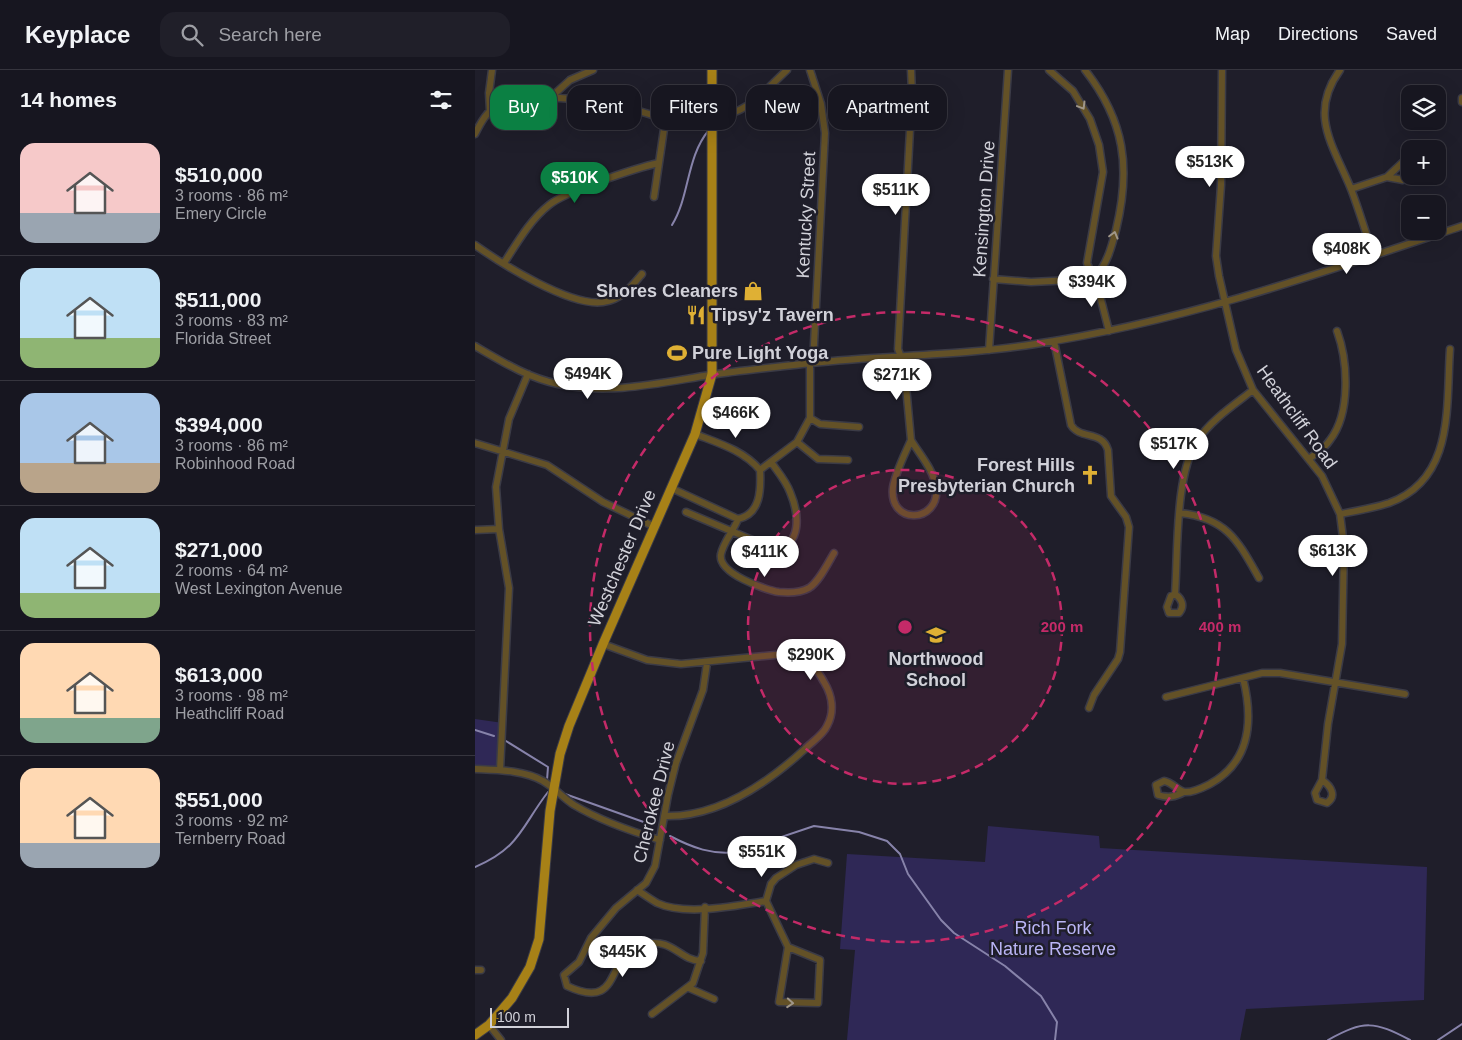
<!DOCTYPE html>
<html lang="en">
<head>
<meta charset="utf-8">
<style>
  :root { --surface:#171620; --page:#201f29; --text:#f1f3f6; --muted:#9e9fa5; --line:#36353e; --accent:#0b8043 }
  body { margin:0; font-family:Helvetica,sans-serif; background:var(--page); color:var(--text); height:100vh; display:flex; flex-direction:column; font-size:19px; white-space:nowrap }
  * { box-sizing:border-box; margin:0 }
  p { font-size:16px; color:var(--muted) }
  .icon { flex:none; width:28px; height:28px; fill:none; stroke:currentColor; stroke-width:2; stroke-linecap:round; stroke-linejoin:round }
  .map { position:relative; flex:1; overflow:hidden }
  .side { display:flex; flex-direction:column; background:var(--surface); width:475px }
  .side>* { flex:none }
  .banner { position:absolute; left:15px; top:15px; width:475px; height:45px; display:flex; gap:10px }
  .controls { position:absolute; left:926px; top:15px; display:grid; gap:10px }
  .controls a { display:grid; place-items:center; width:45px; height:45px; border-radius:10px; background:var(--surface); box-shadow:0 5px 20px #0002,0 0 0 1px var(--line); font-size:25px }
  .scale { position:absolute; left:15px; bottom:12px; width:79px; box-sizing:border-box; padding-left:5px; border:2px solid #d1d1d9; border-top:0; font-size:14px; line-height:18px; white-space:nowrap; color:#d1d1d9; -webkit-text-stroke:4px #1f1e2a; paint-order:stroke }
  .price { position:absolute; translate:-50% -42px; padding:0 11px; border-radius:18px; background:#fff; color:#222; font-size:16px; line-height:32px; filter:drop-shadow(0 1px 2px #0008) }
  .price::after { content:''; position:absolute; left:50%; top:30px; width:15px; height:11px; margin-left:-8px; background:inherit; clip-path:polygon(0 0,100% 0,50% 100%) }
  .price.active { background:var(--accent); color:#fff }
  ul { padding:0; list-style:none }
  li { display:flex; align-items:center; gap:15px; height:125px; padding:0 20px }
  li+li { border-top:1px solid var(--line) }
  li span { display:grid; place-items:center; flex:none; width:140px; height:100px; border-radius:15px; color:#555 }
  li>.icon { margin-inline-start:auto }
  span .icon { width:60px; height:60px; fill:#fffc; stroke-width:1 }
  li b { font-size:21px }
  h2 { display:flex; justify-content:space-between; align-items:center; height:60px; padding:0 20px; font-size:21px }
  .tag { padding:0 18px; border-radius:15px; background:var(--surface); box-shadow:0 5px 20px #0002,0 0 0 1px var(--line); font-size:18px; line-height:45px }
  .tag.active { background:var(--accent); color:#fff }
  header { display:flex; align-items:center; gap:30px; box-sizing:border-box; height:70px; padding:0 25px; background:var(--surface); border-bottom:1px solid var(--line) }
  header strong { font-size:24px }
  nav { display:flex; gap:28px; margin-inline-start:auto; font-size:18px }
  .search { width:350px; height:45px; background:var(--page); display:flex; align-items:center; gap:12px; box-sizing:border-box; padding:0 18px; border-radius:15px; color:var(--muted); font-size:19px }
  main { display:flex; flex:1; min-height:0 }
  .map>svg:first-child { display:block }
  .green { fill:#2f2856 }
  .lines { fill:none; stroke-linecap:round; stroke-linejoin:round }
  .stream { stroke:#8783aa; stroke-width:2 }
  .minor-casing { stroke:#3b3b46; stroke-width:9 }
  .major-casing { stroke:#3b3b46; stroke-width:11 }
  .minor { stroke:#635127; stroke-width:6 }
  .major { stroke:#a78117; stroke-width:9 }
  .oneway { stroke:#a09789 }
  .ring { fill:none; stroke:#c42a68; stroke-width:2.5; stroke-dasharray:9 6 }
  .labels { text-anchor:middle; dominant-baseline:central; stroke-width:5; stroke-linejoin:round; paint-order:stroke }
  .street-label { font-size:18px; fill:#d1d1d9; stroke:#1f1e2a }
  .poi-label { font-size:18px; font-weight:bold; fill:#d1d1d9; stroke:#1f1e2a; text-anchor:end }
  .park-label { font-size:18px; fill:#bab5f5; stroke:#1f1e2a }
  .centre { fill:#c42a68; stroke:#1f1e2a; stroke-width:2.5 }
  .ring-label { font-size:15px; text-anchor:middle; font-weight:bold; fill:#c42a68; stroke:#1f1e2a; stroke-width:5; stroke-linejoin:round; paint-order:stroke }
</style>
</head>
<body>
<header>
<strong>Keyplace</strong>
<div class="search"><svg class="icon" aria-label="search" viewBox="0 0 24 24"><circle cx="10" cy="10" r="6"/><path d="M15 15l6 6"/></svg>Search here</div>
<nav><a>Map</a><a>Directions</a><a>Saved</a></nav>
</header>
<main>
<section class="side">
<h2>14 homes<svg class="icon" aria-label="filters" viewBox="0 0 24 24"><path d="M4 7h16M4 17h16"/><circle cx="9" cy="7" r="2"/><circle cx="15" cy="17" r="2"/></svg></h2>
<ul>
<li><span style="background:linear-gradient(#f6c9c9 70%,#9aa5b1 0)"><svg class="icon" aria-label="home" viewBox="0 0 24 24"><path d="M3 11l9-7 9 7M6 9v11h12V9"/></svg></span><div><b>$510,000</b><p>3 rooms · 86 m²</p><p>Emery Circle</p></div></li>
<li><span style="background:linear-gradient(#bfe0f5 70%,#8fb573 0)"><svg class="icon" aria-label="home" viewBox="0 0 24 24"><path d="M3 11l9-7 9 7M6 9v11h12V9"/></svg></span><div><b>$511,000</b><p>3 rooms · 83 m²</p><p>Florida Street</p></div></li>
<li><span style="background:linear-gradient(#a9c7e8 70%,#b9a48a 0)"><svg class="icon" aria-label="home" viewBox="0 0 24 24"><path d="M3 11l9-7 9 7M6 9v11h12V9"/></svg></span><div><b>$394,000</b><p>3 rooms · 86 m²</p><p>Robinhood Road</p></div></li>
<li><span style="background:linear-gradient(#bfe0f5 75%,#8fb573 0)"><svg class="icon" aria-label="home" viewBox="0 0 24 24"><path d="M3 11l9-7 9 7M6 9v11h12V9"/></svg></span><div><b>$271,000</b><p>2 rooms · 64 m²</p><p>West Lexington Avenue</p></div></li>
<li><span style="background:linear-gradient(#ffd9b3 75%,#7fa58c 0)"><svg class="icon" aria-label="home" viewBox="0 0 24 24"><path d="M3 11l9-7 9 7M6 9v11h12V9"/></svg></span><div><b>$613,000</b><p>3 rooms · 98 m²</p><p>Heathcliff Road</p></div></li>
<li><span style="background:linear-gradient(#ffd9b3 75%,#9aa5b1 0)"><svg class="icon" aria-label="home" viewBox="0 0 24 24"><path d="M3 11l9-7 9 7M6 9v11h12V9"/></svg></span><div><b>$551,000</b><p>3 rooms · 92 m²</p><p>Ternberry Road</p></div></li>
</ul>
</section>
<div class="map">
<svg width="987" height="970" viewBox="0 0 987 970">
  <rect width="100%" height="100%" fill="#1f1e2a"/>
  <path class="green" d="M0 649 28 653 25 700 0 699Z
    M513 756 624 766 625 778 952 797 949 930 771 939 765 970H372L380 880 365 879 372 784 510 792Z"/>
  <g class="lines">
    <path class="stream" d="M246 54 258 51
      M197 155C215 126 211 87 234 60
      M0 660 19 666
      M31 671 73 697 72 710
      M90 724 177 755
      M195 766C218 778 237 785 262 782L339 756 384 762 412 771 425 784 433 804 466 850 479 863 530 896 566 926 582 952 580 970
      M0 797C45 778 46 757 73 722
      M853 970C889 950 899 951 935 970
      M963 970 987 954"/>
    <defs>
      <path id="minor" d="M335 0 346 34 350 63 338 293
        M436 0 437 23 423 279 429 295 436 370
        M574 0 598 21 615 49 624 75 628 102 612 193 624 222 634 261
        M610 0C650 51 656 98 641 160 636 179 632 194 619 209
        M747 0 746 115 741 186 744 206 761 280 778 320 847 406 865 444 869 476 867 574 853 654 847 710 840 723 842 730 852 733C862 726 856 716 847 710
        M865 0C833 44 858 75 876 119 884 140 891 163 898 185
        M75 28 95 10 118 0
        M987 28V32
        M15 41 14 23 17 0
        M238 48C275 42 286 24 312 0
        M0 64C6 52 12 41 24 34 55 18 147 34 180 46L187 52 189 59 179 127
        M912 107 928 110 937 106
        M876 119 912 107 928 92 935 93
        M0 175C27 194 95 237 128 232 146 230 156 217 167 204
        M29 193C42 173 55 150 74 135 91 121 161 98 184 93
        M518 209 556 212 619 209
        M579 271 596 355C605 370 627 360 633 380L636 426 651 447 654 457 645 582 643 589 619 625 614 638
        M0 276C26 291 53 308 83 314 135 325 184 313 235 305 268 300 303 297 336 293 410 285 486 286 560 274 706 252 847 203 987 156
        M514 280 533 0
        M335 348 345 354 384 357
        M220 364C243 373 268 380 285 400
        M436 370C445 385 459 400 461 418 465 453 413 456 418 417 421 401 429 386 436 370Z
        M322 372 335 348V294
        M0 373 72 395 128 432 178 456
        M835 388C842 383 850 378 855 370 876 343 873 291 862 261
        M196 418 263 449C286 444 286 419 285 400L322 372 343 389 373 390
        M211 442 299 479C328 476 324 443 315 422 311 411 303 402 296 392
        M705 443C752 448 763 471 784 508
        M865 444C881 441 899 438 914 433 980 409 971 336 975 279
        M263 449C259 460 248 473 246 484 242 503 290 520 304 522 314 523 325 523 334 518 344 512 353 493 359 483
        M0 460 24 459
        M700 524 696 526 692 537 694 543H704C710 536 707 529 700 524 703 481 700 405 722 371 736 350 759 335 778 320
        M128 574 172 590 206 594 320 583C333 588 342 599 349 612 357 625 360 641 352 656 348 665 338 671 331 678 293 713 243 748 189 746
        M691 627 787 603H805L930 624
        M0 699C22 700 49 700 68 711 79 717 88 728 99 735 126 751 155 761 185 770
        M25 700 34 518 24 459 21 417 34 349 53 304
        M709 722C700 727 693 728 683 725L681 715 689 711C697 712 702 720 709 722 718 723 729 717 735 714 777 691 778 648 768 608
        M162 820C168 824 175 829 182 833 210 846 260 836 291 831
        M313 877 345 890 343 933 304 932 313 877 291 831 296 814 301 808 321 795 339 789 353 793
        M226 891C204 890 198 868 170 874 128 882 150 943 92 916L89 905 104 892 116 868 141 838 171 813 180 796 193 725 201 693 228 620 232 593
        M0 900H6
        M214 918 239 929
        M177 944 218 913 228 883 230 837
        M14 955 26 970"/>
      <path id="major" d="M0 965 14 955 37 928 55 897 64 869 75 741 85 684 94 656 128 574 220 364 237 304V0"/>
    </defs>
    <use href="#minor" class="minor-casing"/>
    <use href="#major" class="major-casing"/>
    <use href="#minor" class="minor"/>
    <use href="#major" class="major"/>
  </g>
  <defs><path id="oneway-chevron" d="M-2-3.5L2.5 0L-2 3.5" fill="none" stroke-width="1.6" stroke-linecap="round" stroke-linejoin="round" transform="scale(1.25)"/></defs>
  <g class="oneway">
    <use href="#oneway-chevron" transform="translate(607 36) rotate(59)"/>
    <use href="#oneway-chevron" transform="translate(639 165) rotate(-75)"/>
    <use href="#oneway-chevron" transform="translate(315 933) rotate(4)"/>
  </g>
  <circle cx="430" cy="557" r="157" fill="#c42a68" fill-opacity=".12"/>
  <g class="ring">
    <circle cx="430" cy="557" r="157"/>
    <circle cx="430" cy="557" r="315"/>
  </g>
  <defs>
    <symbol id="shop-bare" viewBox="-9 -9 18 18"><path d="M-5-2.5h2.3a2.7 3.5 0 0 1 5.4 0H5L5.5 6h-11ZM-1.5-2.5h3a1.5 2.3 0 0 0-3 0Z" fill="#dfb034" stroke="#1f1e2a" stroke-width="2.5" paint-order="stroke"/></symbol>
    <symbol id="restaurant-bare" viewBox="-9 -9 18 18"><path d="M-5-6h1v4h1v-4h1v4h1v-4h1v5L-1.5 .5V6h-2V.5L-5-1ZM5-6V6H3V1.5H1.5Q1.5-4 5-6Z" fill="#dfb034" stroke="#1f1e2a" stroke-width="2.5" paint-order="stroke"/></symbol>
    <symbol id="stadium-bare" viewBox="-9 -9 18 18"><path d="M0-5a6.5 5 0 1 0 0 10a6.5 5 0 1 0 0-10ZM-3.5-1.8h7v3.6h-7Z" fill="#dfb034" stroke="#1f1e2a" stroke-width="2.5" paint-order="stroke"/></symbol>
    <symbol id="church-bare" viewBox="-9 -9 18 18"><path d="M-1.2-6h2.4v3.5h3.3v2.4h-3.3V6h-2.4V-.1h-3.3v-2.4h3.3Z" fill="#dfb034" stroke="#1f1e2a" stroke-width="2.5" paint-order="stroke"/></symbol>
    <symbol id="school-bare" viewBox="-9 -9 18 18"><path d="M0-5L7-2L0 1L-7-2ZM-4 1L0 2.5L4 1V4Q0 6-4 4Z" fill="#dfb034" stroke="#1f1e2a" stroke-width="2.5" paint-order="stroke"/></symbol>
  </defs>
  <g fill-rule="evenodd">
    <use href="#shop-bare" x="264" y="207" width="28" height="28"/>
    <use href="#restaurant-bare" x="207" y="231" width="28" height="28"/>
    <use href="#stadium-bare" x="188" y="269" width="28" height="28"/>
    <use href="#church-bare" x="601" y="391" width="28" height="28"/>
    <use href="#school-bare" x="447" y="551" width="28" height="28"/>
  </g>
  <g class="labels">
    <g class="street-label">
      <text transform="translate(509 139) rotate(-86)">Kensington Drive</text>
      <text transform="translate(331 145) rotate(-87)">Kentucky Street</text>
      <text transform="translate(822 347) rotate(54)">Heathcliff Road</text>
      <text transform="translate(147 488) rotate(-67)">Westchester Drive</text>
      <text transform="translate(179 732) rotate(-76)">Cherokee Drive</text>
    </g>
    <g class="poi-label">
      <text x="263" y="221">Shores Cleaners</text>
      <text x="236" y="245" text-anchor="start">Tipsy'z Tavern</text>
      <text x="217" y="283" text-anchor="start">Pure Light Yoga</text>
      <text x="600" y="395">Forest Hills<tspan x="600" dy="21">Presbyterian Church</tspan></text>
      <text x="461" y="589" text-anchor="middle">Northwood<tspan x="461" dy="21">School</tspan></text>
    </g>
    <g class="park-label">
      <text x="578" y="858">Rich Fork<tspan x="578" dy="21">Nature Reserve</tspan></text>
    </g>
  </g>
  <circle cx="430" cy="557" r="8" class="centre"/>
  <g class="ring-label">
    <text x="587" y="562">200 m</text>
    <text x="745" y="562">400 m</text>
  </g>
</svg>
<div class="controls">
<a><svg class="icon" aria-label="layers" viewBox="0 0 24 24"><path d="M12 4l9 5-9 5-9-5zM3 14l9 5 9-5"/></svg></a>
<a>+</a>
<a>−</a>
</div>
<div class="scale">100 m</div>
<b class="price" style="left:735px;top:118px">$513K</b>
<b class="price active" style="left:100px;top:134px">$510K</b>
<b class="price" style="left:421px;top:146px">$511K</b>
<b class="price" style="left:872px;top:205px">$408K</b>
<b class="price" style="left:617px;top:238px">$394K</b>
<b class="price" style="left:113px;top:330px">$494K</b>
<b class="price" style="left:422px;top:331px">$271K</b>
<b class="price" style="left:261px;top:369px">$466K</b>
<b class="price" style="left:699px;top:400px">$517K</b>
<b class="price" style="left:858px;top:507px">$613K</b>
<b class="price" style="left:290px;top:508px">$411K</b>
<b class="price" style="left:336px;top:611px">$290K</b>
<b class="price" style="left:287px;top:808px">$551K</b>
<b class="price" style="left:148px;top:908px">$445K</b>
<div class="banner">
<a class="tag active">Buy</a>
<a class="tag">Rent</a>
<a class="tag">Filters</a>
<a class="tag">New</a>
<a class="tag">Apartment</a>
</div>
</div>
</main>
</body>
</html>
